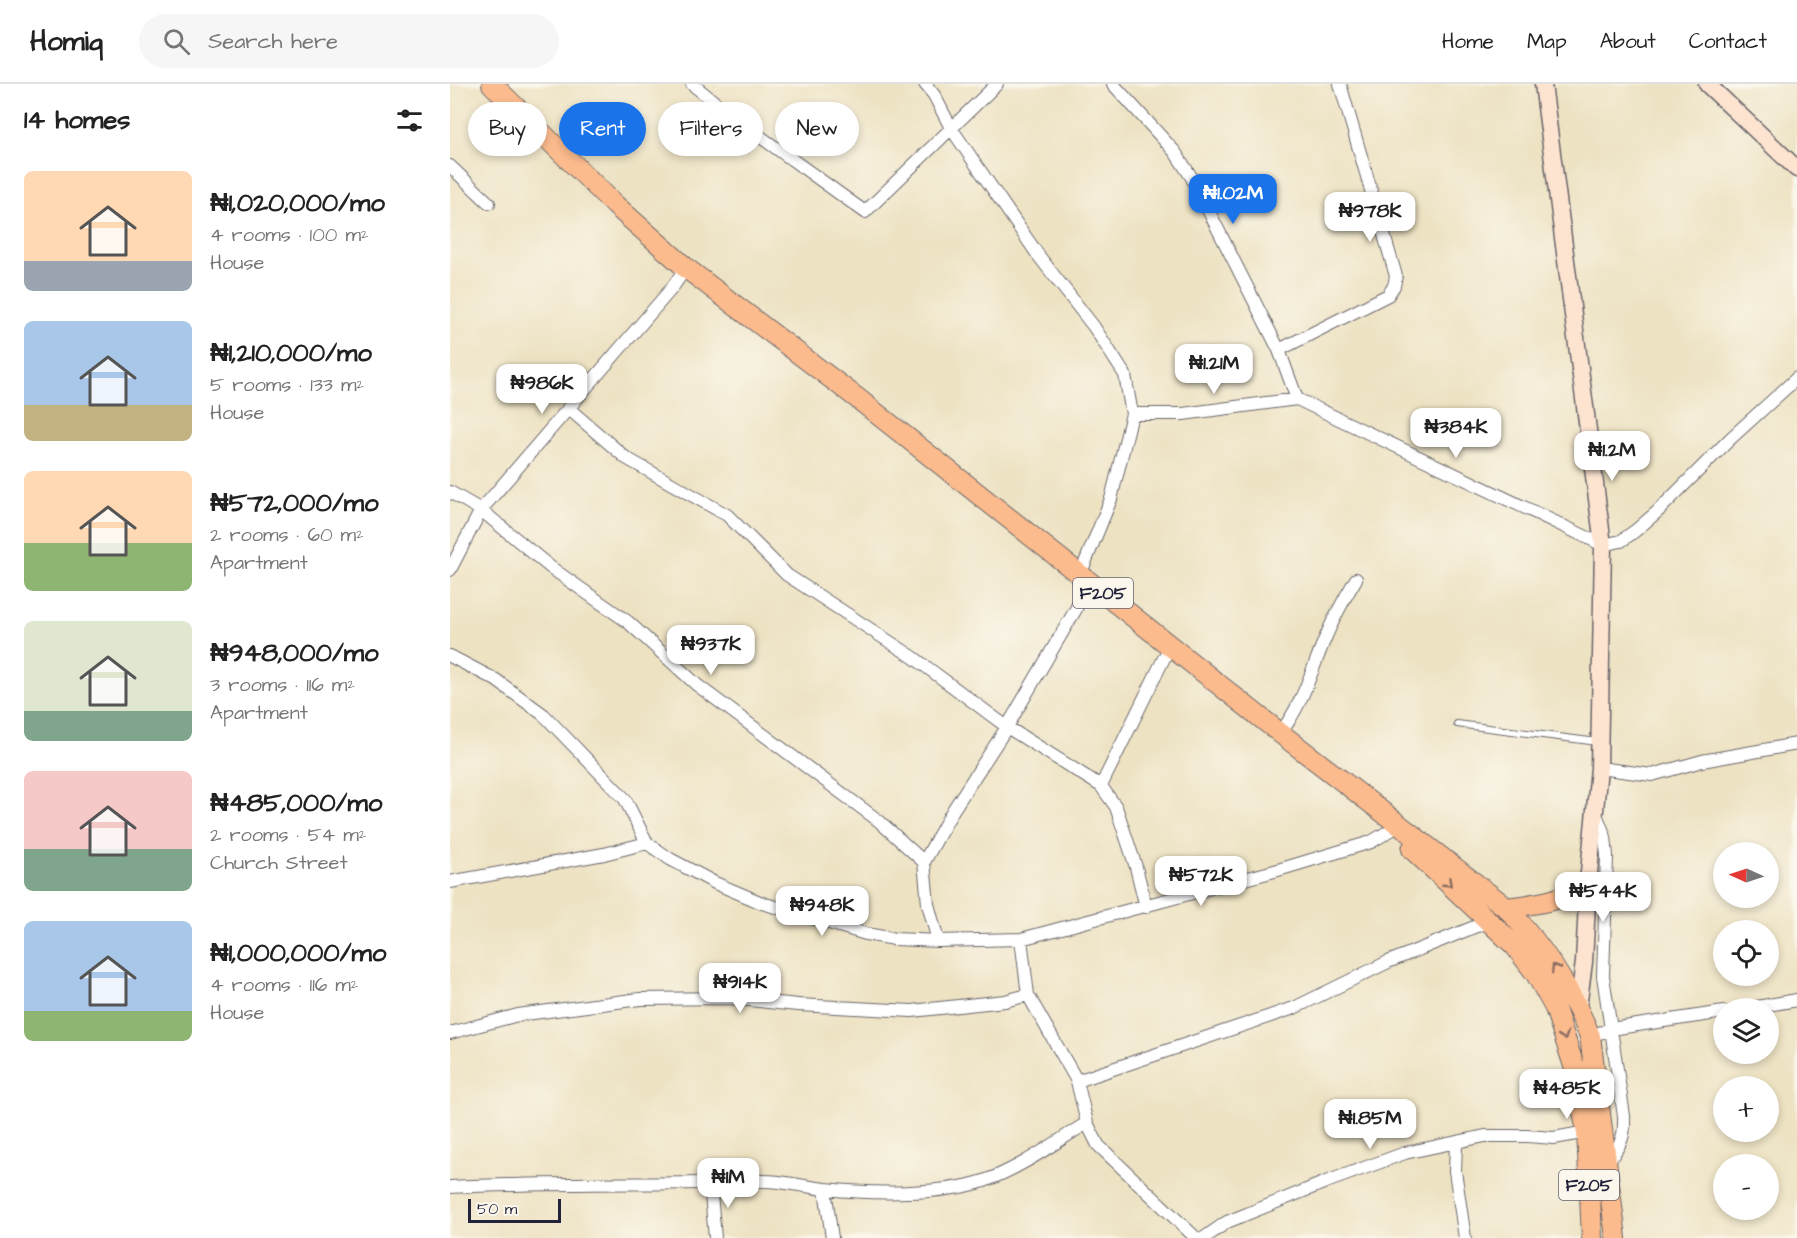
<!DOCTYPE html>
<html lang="en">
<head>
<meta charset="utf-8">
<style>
  :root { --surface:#fff; --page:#f6f6f6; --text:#222; --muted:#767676; --line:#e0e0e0; --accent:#1a73e8 }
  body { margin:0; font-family:"Architects Daughter",sans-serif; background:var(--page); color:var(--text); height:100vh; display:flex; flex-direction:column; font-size:22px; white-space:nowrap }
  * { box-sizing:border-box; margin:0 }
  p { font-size:20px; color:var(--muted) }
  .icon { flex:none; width:33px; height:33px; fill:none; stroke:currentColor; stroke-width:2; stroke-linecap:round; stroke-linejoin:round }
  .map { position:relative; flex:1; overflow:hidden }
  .panel { display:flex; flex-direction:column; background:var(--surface); width:450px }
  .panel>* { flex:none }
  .hud { position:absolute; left:18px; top:18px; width:570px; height:54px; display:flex; gap:12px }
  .needle { width:39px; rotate:273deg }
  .fabs { position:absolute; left:1263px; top:758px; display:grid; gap:12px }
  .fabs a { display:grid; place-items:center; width:66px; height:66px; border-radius:50%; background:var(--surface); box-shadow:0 3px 9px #0003; font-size:30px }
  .scale { position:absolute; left:18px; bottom:15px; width:93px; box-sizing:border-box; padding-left:6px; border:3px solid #22223b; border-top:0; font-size:16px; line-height:21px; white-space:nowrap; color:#22223b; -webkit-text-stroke:4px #fbf7ec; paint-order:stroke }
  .price { position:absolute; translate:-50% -51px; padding:0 14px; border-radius:12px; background:#fff; color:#222; font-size:20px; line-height:39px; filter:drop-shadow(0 2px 3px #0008) }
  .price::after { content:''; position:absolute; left:50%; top:36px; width:18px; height:14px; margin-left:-9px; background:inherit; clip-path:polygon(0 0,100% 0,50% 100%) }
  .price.active { background:var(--accent); color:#fff }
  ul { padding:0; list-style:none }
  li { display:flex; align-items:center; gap:18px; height:150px; padding:0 24px }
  li span { display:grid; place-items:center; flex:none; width:168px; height:120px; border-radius:9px; color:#555 }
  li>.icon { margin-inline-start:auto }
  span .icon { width:72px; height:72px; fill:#fffc; stroke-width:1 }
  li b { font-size:26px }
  h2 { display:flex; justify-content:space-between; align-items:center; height:72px; padding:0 24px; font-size:26px }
  .chip { padding:0 21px; border-radius:27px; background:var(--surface); box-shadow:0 3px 9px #0003; font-size:21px; line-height:54px }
  .chip.active { background:var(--accent); color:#fff }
  header { display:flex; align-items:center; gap:36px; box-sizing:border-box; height:84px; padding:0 30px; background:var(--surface); border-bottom:2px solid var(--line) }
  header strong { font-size:28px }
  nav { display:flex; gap:33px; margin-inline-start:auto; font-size:21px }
  .search { width:420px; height:54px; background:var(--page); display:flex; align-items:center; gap:15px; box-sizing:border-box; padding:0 21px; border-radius:33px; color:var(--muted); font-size:22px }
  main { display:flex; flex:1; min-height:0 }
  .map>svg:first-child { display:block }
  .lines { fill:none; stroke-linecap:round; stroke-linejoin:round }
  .service-casing { stroke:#69656a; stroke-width:8 }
  .minor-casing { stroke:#69656a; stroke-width:14 }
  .secondary-casing { stroke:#69656a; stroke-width:19 }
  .primary-casing { stroke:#69656a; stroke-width:22 }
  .service { stroke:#fff; stroke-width:6 }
  .minor { stroke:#fff; stroke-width:12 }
  .secondary { stroke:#fde4d1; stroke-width:16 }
  .primary { stroke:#fbbb8d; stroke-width:20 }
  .oneway { stroke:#8e6e64 }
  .labels { text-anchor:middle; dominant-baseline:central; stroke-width:4.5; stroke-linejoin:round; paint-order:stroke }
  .shield { fill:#fbf7ec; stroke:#636270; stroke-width:1.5 }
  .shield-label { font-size:18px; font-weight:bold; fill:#22223b }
</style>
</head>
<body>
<header>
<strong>Homiq</strong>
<div class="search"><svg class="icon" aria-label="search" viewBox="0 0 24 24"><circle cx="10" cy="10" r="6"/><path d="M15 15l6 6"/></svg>Search here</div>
<nav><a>Home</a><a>Map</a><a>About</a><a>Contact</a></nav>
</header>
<main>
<section class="panel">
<h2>14 homes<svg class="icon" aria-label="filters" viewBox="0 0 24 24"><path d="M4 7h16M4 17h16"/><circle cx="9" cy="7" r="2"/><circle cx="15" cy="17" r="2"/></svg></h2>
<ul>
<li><span style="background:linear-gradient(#ffd9b3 75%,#9aa5b1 0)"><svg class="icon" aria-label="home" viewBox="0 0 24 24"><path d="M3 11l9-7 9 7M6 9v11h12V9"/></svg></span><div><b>₦1,020,000/mo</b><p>4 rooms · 100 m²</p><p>House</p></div></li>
<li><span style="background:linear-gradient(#a9c7e8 70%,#c2b280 0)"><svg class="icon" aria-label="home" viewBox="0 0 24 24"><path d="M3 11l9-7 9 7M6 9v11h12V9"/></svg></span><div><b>₦1,210,000/mo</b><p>5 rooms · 133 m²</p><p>House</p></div></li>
<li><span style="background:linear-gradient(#ffd9b3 60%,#8fb573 0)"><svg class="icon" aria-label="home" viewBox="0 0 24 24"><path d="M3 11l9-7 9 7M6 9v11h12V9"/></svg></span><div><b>₦572,000/mo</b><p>2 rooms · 60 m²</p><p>Apartment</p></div></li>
<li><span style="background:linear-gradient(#dfe7d0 75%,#7fa58c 0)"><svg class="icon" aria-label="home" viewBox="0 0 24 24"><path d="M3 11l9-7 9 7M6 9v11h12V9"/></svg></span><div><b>₦948,000/mo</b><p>3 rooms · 116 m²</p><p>Apartment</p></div></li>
<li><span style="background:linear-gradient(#f6c9c9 65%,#7fa58c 0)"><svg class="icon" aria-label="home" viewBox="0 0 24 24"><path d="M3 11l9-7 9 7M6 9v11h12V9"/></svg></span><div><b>₦485,000/mo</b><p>2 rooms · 54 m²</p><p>Church Street</p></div></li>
<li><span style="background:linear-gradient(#a9c7e8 75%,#8fb573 0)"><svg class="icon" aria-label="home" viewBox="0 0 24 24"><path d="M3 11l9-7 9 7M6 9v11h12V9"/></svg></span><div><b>₦1,000,000/mo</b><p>4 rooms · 116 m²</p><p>House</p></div></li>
</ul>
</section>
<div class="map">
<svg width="1347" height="1154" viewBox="0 0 1347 1154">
  <rect width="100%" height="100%" fill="#fbf7ec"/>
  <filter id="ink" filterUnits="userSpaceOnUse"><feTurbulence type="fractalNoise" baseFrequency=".0167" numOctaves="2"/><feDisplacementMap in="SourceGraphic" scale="12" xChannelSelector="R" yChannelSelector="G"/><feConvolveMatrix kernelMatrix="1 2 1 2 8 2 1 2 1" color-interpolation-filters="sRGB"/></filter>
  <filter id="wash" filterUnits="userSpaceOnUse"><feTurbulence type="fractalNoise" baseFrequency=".008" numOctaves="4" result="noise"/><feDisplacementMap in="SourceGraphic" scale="24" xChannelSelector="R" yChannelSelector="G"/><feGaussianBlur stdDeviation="1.35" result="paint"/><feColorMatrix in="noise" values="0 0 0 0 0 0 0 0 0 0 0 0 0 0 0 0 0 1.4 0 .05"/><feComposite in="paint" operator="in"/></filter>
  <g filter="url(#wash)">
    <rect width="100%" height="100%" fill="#ede2c2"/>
  </g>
  <g filter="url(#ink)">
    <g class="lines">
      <defs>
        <path id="service" d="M1007 640 1148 658"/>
        <path id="minor" d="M242 0 287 36 415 128 547 0
          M475 0 484 11 501 44 588 171 644 243 675 291 682 330 661 415 630 491
          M663 0 725 68 742 94 829 266 847 315
          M0 82 39 119
          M829 266 938 211 944 202 946 192 890 0
          M118 324 176 374 277 431 337 491 463 573 557 643 651 702 666 723 686 783 696 823
          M682 330H733L847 315 1153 461 1171 457 1185 447 1207 428 1281 354 1347 294
          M0 408 31 426 100 483 178 538 247 601 429 737 474 778
          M0 486 31 426 222 204 233 188
          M0 572 46 596 94 631 175 715 197 759 220 775 265 799 312 819 416 850 445 855 488 857 571 855 828 786 921 758 941 746
          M830 649C852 622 861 588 874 557 883 535 894 515 906 495
          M1149 684 1202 691 1252 677 1347 660
          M651 702 718 566
          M1146 730 1155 753 1157 772 1153 892 1174 1032C1175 1056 1170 1060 1157 1080
          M0 798 154 770 197 759
          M571 855 578 911 627 997 637 1039 648 1061 746 1154
          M488 857 478 820 474 778 503 726 557 643 626 525 634 500
          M1301 924 1347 916
          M0 949 68 931 190 915 279 914 348 921 462 927 555 917 578 911
          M1140 952 1161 945 1274 928
          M627 997 844 924 938 878 1039 837
          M1006 1060 1005 1087 1015 1154
          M260 1099 265 1154
          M0 1103C83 1099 166 1100 250 1099 271 1099 292 1097 313 1097 335 1097 355 1103 376 1105 421 1110 492 1111 534 1097 571 1084 604 1059 637 1039
          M375 1105 382 1154
          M754 1154 777 1138 876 1098 955 1069 1035 1052H1077L1104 1054 1137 1048"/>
        <path id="secondary" d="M1093 0 1153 461 1149 684 1138 799 1134 878 1128 924
          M1257 0 1347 85"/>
        <path id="primary" d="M42 0 165 121 236 184 407 314 830 649 1057 824C1093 863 1120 903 1140 952L1166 1154
          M962 765 1065 862 1086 890 1105 924 1124 982 1137 1048 1142 1154
          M1057 824C1091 819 1109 818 1138 799"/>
      </defs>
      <use href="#service" class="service-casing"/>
      <use href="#minor" class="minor-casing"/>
      <use href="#secondary" class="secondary-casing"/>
      <use href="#primary" class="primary-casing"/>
      <use href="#service" class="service"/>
      <use href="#minor" class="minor"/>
      <use href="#secondary" class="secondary"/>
      <use href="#primary" class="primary"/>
    </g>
    <defs><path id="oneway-chevron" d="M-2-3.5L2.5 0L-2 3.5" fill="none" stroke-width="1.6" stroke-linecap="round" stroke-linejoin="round" transform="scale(1.5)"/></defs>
    <g class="oneway">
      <use href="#oneway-chevron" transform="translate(998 799) rotate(43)"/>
      <use href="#oneway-chevron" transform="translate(1105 884) rotate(-123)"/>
      <use href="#oneway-chevron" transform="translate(1114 952) rotate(71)"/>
    </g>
  </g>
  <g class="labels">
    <g class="shield">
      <rect x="623" y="494" width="60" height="30" rx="4.5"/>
      <rect x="1109" y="1086" width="60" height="30" rx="4.5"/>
    </g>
    <g class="shield-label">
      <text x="653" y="509">F205</text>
      <text x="1139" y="1101">F205</text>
    </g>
  </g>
</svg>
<div class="fabs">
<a><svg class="needle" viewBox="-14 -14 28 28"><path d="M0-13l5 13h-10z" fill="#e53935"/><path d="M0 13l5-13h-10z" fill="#767676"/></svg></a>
<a><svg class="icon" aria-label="locate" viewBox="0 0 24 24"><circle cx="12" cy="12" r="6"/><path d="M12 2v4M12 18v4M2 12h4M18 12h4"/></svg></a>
<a><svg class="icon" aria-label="layers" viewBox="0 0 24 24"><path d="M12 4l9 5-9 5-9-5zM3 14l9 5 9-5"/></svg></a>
<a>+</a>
<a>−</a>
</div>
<div class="scale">50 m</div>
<b class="price active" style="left:783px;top:141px">₦1.02M</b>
<b class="price" style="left:920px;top:159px">₦978K</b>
<b class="price" style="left:764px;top:311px">₦1.21M</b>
<b class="price" style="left:92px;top:331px">₦986K</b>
<b class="price" style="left:1006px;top:375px">₦384K</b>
<b class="price" style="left:1162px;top:398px">₦1.2M</b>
<b class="price" style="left:261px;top:592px">₦937K</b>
<b class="price" style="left:751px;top:823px">₦572K</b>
<b class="price" style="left:1153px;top:839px">₦544K</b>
<b class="price" style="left:372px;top:853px">₦948K</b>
<b class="price" style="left:290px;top:930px">₦914K</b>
<b class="price" style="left:1117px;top:1036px">₦485K</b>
<b class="price" style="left:920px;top:1066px">₦1.85M</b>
<b class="price" style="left:278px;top:1125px">₦1M</b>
<div class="hud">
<a class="chip">Buy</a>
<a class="chip active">Rent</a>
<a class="chip">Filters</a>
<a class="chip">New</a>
</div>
</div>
</main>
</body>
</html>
